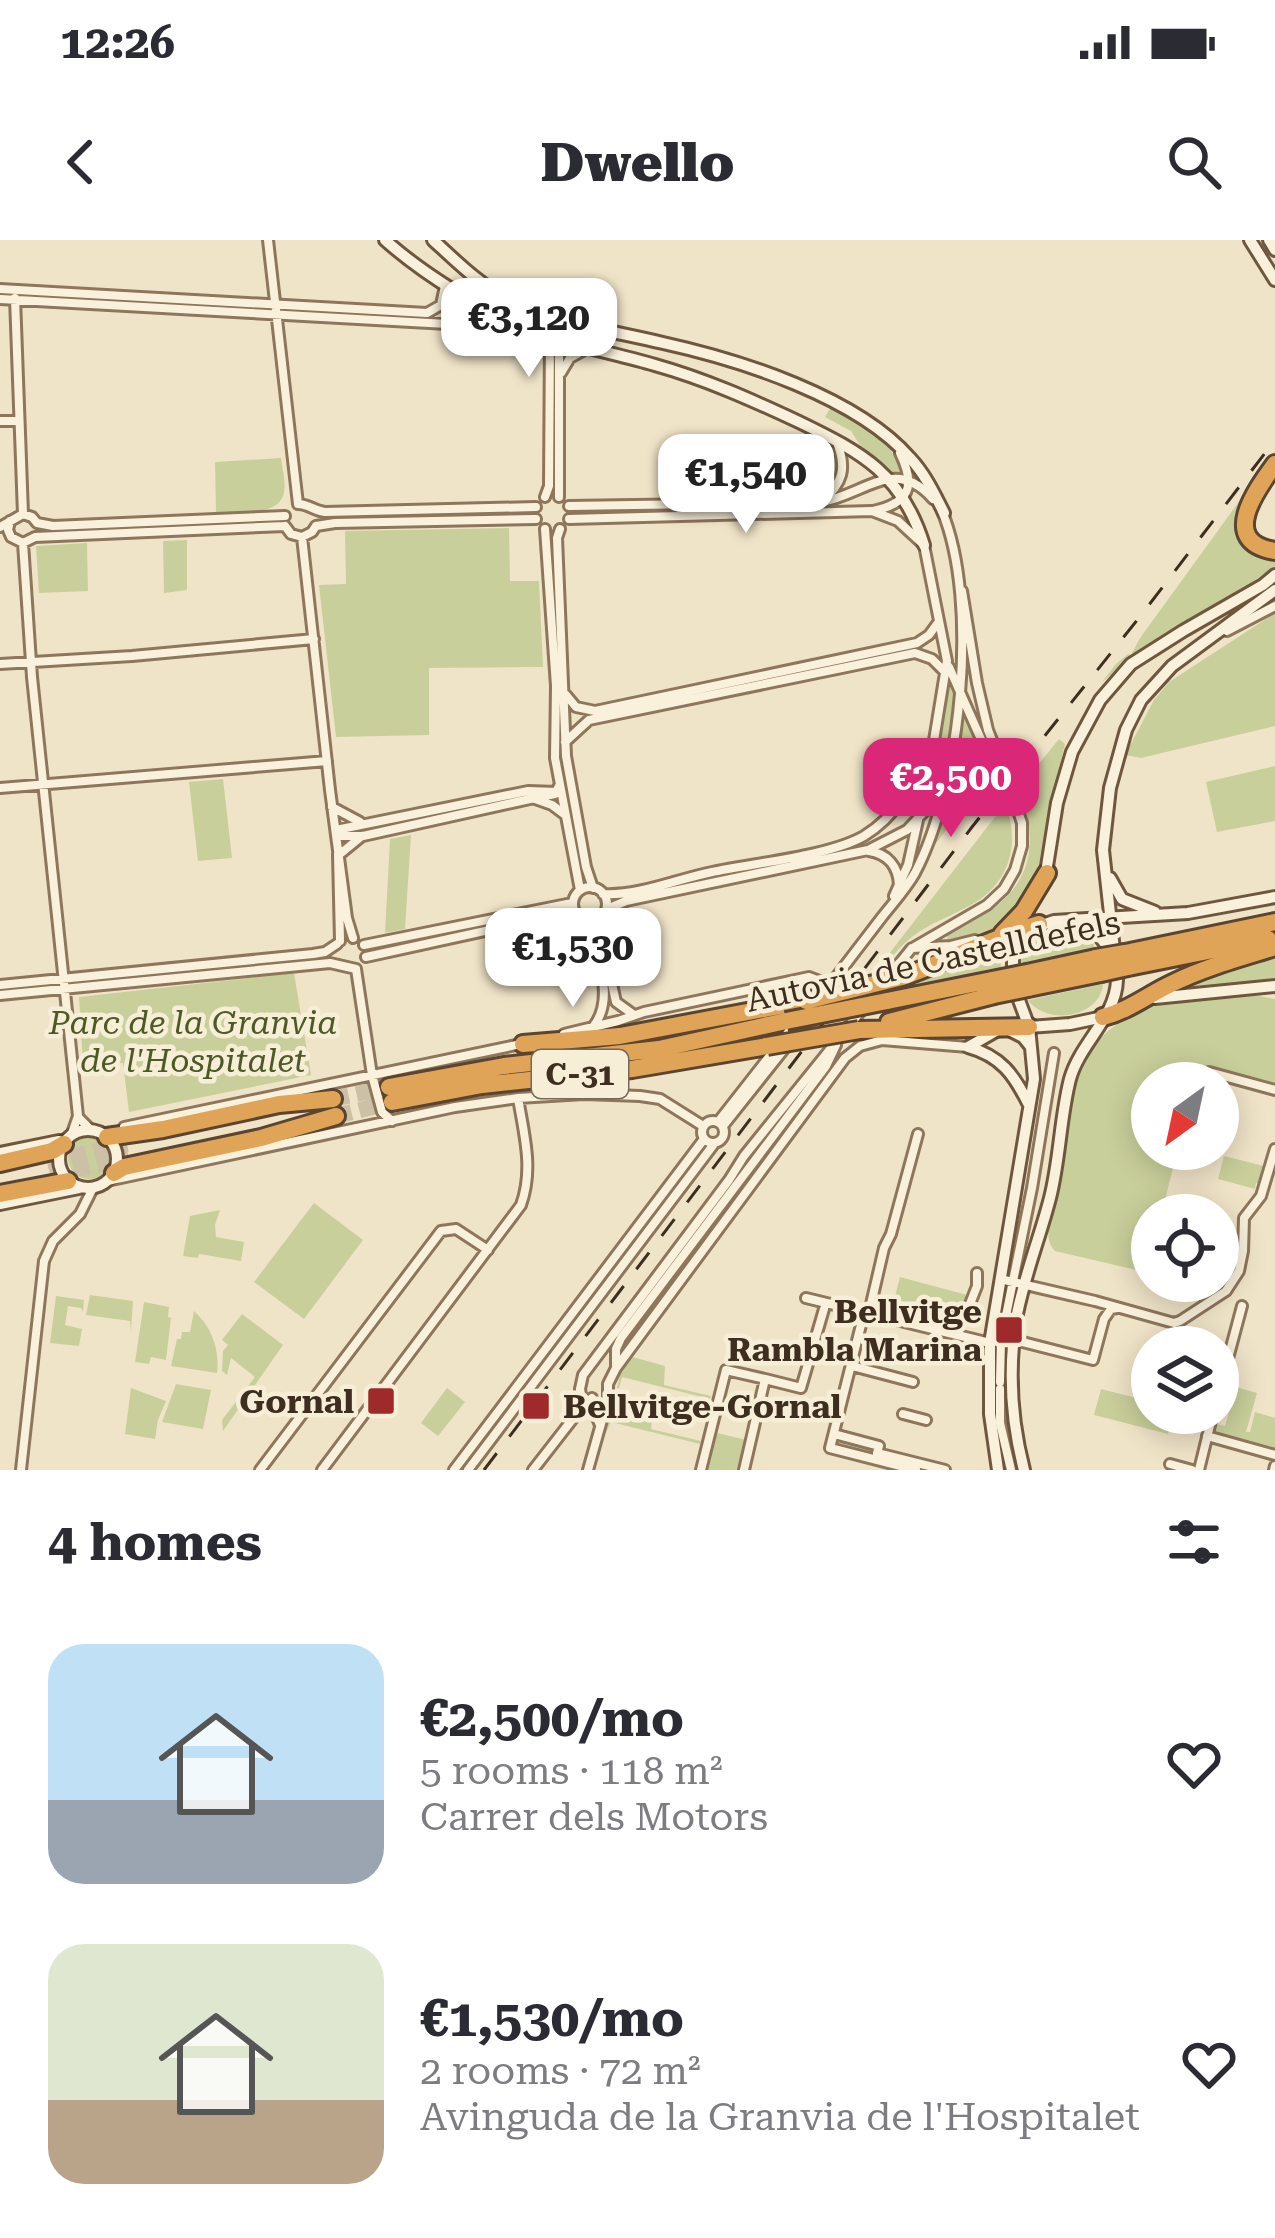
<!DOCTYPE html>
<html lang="en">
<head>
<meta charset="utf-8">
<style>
  :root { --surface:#fff; --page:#f2f2f3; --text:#2b2b33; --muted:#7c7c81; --accent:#db2777 }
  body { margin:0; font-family:"Roboto Serif",serif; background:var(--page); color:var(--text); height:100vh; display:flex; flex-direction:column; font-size:45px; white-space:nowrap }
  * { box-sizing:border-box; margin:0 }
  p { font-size:39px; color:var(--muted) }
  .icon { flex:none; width:66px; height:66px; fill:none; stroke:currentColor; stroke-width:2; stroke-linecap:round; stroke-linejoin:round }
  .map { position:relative; height:1230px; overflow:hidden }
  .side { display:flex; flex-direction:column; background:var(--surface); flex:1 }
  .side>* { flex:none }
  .needle { width:78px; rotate:213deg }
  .tools { position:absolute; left:1131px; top:822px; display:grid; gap:24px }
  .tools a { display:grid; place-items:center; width:108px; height:108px; border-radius:50%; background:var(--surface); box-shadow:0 6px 30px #0003; font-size:60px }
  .price { position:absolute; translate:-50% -102px; padding:0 27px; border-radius:24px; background:#fff; color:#222; font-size:39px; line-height:78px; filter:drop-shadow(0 3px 6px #0008) }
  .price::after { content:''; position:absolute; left:50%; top:72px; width:36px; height:27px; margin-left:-18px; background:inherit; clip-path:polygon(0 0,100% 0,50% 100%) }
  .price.active { background:var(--accent); color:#fff }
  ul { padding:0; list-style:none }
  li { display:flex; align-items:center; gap:36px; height:300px; padding:0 48px }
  li span { display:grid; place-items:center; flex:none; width:336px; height:240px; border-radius:36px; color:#555 }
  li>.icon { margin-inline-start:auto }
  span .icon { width:144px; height:144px; fill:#fffc; stroke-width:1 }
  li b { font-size:51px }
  h2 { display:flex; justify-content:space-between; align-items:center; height:144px; padding:0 48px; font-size:51px }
  .status { display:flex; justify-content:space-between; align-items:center; height:84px; padding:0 60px; background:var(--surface); direction:ltr }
  .status svg { height:33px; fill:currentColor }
  header { display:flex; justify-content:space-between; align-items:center; height:156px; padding:0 48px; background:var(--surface); font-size:54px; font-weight:800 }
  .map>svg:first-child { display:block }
  .green { fill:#c9cf9b }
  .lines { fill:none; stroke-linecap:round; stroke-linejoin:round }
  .highway-tunnel { stroke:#ccc0a6; stroke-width:16; stroke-dasharray:16 8; stroke-linecap:butt }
  .street-casing { stroke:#8d765c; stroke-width:14 }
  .secondary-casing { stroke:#6f573f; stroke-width:16 }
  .highway-casing { stroke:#5b4430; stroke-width:22 }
  .street { stroke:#faf1dc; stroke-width:8 }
  .secondary { stroke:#faf1dc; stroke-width:10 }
  .highway { stroke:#e0a458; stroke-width:16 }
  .rail { stroke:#3d2e20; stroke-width:3; stroke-dasharray:21 21; stroke-linecap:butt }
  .street-bridge-casing { stroke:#8d765c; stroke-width:14; stroke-linecap:butt }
  .highway-bridge-casing { stroke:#5b4430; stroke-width:22; stroke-linecap:butt }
  .street-bridge { stroke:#faf1dc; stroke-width:8 }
  .highway-bridge { stroke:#e0a458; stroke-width:16 }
  .poi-dot { fill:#9e2a2b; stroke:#f7eed8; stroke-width:4.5 }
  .labels { text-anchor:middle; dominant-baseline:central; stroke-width:9; stroke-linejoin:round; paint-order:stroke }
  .shield { fill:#f7eed8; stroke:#756857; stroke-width:3 }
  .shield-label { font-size:30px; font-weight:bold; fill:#3d2e20 }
  .street-label { font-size:33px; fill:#3d2e20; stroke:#f7eed8 }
  .park-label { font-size:33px; font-style:italic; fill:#4d5a26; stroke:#f7eed8 }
  .poi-label { font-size:33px; font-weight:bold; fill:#3d2e20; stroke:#f7eed8; text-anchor:end }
</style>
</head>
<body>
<div class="status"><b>12:26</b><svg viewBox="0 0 49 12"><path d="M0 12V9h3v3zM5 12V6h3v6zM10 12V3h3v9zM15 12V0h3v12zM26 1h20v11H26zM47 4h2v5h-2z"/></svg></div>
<header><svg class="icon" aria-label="back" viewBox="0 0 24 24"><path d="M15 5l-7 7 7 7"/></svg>Dwello<svg class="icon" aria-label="search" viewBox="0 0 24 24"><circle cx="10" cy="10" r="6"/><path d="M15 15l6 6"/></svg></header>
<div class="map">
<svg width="1275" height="1230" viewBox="0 0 1275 1230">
  <rect width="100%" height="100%" fill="#f0e4c8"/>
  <path class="green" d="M831 167C859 186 896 203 906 237H890L866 215 851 191 825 177Z
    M1275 212V218L1240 280 1275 316V326L1238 352 1155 400 1102 442 1116 424 1128 414 1131 415 1140 398Z
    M281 218C282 229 288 247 282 258 273 277 233 271 216 272L215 222Z
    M509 288 510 341H539L543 427 429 428V495L336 497 319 345 346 344 345 291Z
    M187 300V350L164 353 163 301Z
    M87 303 88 351 39 353 36 306Z
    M1275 373V486L1141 518 1125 515 1154 460 1169 442Z
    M948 435 957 457 948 519 941 548 922 574 944 475Z
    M964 479 967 480 989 533 922 622 959 481Z
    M1059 499 1065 504 1051 563 1044 614 1030 655 997 692 948 704 947 695C1019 660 1046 629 1020 547Z
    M1275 526V581L1217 592 1206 542Z
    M223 539 232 618 198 621 189 542Z
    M1005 564C1020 601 1011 640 976 662 958 673 937 680 919 692 900 704 887 723 874 740L868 741Z
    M411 595 405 689 385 693 390 599Z
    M1078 693 1092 701 1096 710 1020 726 1024 710 1037 696Z
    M1005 701 1000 730 889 753 897 743Z
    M1275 711V744L1170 750Z
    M294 733 311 835 129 872 123 823 83 825 79 757Z
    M1103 744C1100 778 1046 786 1028 760Z
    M1255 755 1275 759V846L1269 842 1208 826 1198 834 1196 843H1152V909H1178L1161 975H1152V1007L1145 1032 1055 1011C1040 996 1054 969 1057 949 1066 884 1059 824 1120 782 1130 775 1141 766 1152 762 1176 754 1228 757 1255 755Z
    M68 918a21 21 0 1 1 42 0a21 21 0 1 1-42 0Z
    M1224 916 1264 926 1259 943H1256L1255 949 1218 939Z
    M314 963 363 1000 304 1079 254 1042Z
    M220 970 215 985 216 997 244 1002 241 1021 199 1014 198 1018 183 1016 190 976Z
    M900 1037 967 1055 959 1085 892 1068Z
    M90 1055 133 1061 131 1091 130 1081 86 1075Z
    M56 1056 84 1060 83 1072 81 1068 68 1066 65 1085 82 1089 79 1106 50 1103Z
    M144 1062 169 1067 168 1077 171 1078 166 1120 151 1117 149 1124 135 1122Z
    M194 1071C212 1087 220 1110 217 1133L171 1126 177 1099H181L182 1092H190Z
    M242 1074 283 1105 223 1191 222 1180 255 1137 231 1118 227 1135 222 1131 223 1111 228 1105 222 1100Z
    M629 1116 665 1126 664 1145 711 1156 710 1159 622 1137 619 1148H617L622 1125Z
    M176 1144 211 1150 203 1189 162 1182Z
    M1236 1147 1257 1153 1246 1192H1250L1255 1172 1275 1178V1212L1213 1195 1216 1184 1225 1186Z
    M131 1148 166 1161 158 1180 155 1199 125 1194Z
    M447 1148 465 1162 438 1196 421 1183Z
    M1101 1149 1152 1162V1173H1173L1168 1194 1094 1175Z
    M614 1162 651 1170 653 1174 651 1189 701 1201 700 1204 611 1182 606 1193Z
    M717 1193 747 1200 740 1230H708Z"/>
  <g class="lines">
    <path class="highway-tunnel" d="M333 859 389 847
      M336 876 392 862
      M47 922 127 904
      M50 934 129 919"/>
    <defs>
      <path id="street" d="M268 0 298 264
        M0 49 427 73 441 65 445 46
        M15 58 23 274
        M0 59 520 88
        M559 96V257
        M561 133 570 118 586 109
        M0 181H19
        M545 257 549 246 550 96 557 87 571 86
        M822 262C843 242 847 229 837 202
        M298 264C308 264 315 271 325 272L536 267
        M569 266 822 262C865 254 895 216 933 259
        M873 271C910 263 916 246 900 213
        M23 274 32 277 37 283 53 286 285 276
        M569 279 872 271 898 281 924 305 947 421 929 531 908 625 894 656
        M10 281 8 290 11 297 23 303 35 297 285 286
        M285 286 291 294 302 297 312 292 316 286
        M316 286 335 283 536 279
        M0 287 23 274
        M545 289 556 446 555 518 580 650
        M560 289 557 298 566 516 586 627 593 648
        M302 297 330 550 347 678 353 698
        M23 303 32 437 78 876 71 896
        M962 351 977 443 988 490 999 518
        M1227 391 1275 366
        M0 424 132 416 314 399
        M949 427 992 524
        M561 449 576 467 595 471 917 403 929 395 937 384
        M565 502 589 480 915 413 932 419 946 433
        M0 548 327 521
        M535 559 552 565 564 574
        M332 567 360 582
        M336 590 528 551 557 552
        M336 596H363L530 559 555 554 559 546
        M869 611C888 614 898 626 899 645
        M338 614 340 701
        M340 614 362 596
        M573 664a17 17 0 1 1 34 0a17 17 0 1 1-34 0Z
        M603 654C639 656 677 639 712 632 754 623 829 616 864 596 897 576 914 543 930 509
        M607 669 626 661 868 610 907 590 938 557
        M598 680 616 762 634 775
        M585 681 591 690C598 721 615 760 593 787
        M364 705 572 663
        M912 708 951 706 975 700
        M366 717 558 675H576
        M356 729 372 835 382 872 392 881
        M0 745 313 714 325 712 337 704
        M826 751C844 726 863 702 882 677 893 663 906 649 915 633 961 545 980 363 942 271
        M0 755 330 723 356 729
        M564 794 618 781 644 772 809 737 830 745
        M1209 832 1275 850
        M78 877 92 891
        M702 892a11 11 0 1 1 22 0a11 11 0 1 1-22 0Z
        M718 882 794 785
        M723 886 808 779
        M124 887 521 804
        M107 941 455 867 518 858 584 854 640 856 660 859 703 886
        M1000 1039 1095 1061 1174 1083 1180 1081 1226 1051 1239 1031 1243 1011 1244 978 1261 956 1275 909
        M806 1058 990 1103
        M871 1064 884 1008 891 994 918 894
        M864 1073 830 1208 916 1230
        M966 1074 977 1046V1033
        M1015 1100 1093 1120 1104 1079 1111 1069 1117 1068
        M616 1126V1109L621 1098 826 826 836 805
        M856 1127 913 1142
        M1000 1142 1001 1100 1032 948 1054 813
        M580 1149 583 1135 729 940 744 916 911 709 987 665 1004 649 1015 630 1022 606V583L1017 568
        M580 1149 582 1161 595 1173 600 1185
        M1000 1149V1183L1011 1230
        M1218 1156 1242 1066
        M903 1174 926 1180
        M834 1194 879 1206 877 1213 945 1230
        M1207 1196 1275 1215
        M1170 1224 1192 1230
        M21 1230 44 1021 53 1001 80 974 93 948
        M260 1230 441 991 456 989 488 1010
        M322 1230 521 965C534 929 524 895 518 858
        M454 1230 704 899
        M468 1230 714 904
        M533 1230 582 1167 592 1158
        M588 1230 608 1159V1144L616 1128 845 818 860 806 882 800 968 807
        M701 1230 726 1130 765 1139
        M744 1230 765 1139 801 1148 824 1069
        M1199 1230 1213 1173
        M1274 1230 1275 1226"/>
      <path id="secondary" d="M385 0C423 34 484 72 532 90 572 106 614 113 655 125 705 139 752 160 799 182 863 213 902 234 924 305
        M433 0C458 23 482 47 513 62 560 84 613 91 663 103 740 120 857 157 910 218 925 234 934 253 944 273
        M1250 0 1275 40
        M1269 0 1275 10
        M1110 638 1122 659 1155 672
        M1045 639 1057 563 1072 512 1100 460 1131 424 1183 391 1263 345 1275 335
        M1115 719 1103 610 1110 548 1126 490 1141 460 1172 426 1275 350
        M1155 758 1275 746
        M1029 787 1070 784 1103 777
        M968 807C1001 816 1014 835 1028 863
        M968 807 1003 787 1023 797 1031 807
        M59 919a29 29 0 1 1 58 0a29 29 0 1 1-58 0Z
        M0 913 59 901
        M0 964 79 948
        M998 1230 990 1174V1103L1034 839 1029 787 1013 744V716L1017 703 1030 689 1054 681 1188 673 1275 657
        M1024 1230C1011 1180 1008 1126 1017 1074 1025 1034 1040 997 1050 958 1060 919 1060 878 1070 839 1080 803 1116 777 1117 740 1118 716 1100 691 1079 681"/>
      <path id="highway" d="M1275 224C1256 250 1218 302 1275 311
        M1002 694 1024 671 1047 633
        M1125 713 1275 682
        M1128 727 1268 699
        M1027 733 1096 718
        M902 737C948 721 992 698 1039 684
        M1028 748 1101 733
        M887 761 992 740
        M1103 777C1130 770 1149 754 1173 743 1206 727 1240 718 1275 707
        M889 782 994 755
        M859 790 1029 787
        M523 804 620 796 806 761
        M389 847 504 826 659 809 786 781
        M392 862 482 845 632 829 767 806
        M107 897 163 889 279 864 333 859
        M0 923 52 911 64 904
        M114 933 124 927 261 898 336 876
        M0 954 68 941"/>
    </defs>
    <use href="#street" class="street-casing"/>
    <use href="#secondary" class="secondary-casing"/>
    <use href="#highway" class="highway-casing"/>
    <use href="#street" class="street"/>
    <use href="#secondary" class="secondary"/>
    <use href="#highway" class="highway"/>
    <path class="rail" d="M484 1230 972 587 1142 374 1275 200"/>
    <defs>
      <path id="street-bridge" d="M999 518 1017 560V568
        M992 524 1016 567"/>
      <path id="highway-bridge" d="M1096 718 1125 713
        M1101 733 1128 727
        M992 740 1027 733
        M994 755 1028 748
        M806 761 902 737
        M786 781 887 761
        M767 806 859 790"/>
    </defs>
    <use href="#street-bridge" class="street-bridge-casing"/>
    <use href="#highway-bridge" class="highway-bridge-casing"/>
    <use href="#street-bridge" class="street-bridge"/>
    <use href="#highway-bridge" class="highway-bridge"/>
  </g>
  <g class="poi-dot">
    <rect x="994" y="1075" width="30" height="30" rx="6"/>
    <rect x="366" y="1146" width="30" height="30" rx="6"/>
    <rect x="521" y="1151" width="30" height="30" rx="6"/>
  </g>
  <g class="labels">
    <rect class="shield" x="532" y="810" width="96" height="48" rx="9"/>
    <g class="shield-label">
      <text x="580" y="834">C-31</text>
    </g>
    <g class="street-label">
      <text transform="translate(933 721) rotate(-12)">Autovia de Castelldefels</text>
    </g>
    <g class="park-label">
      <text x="193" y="782">Parc de la Granvia<tspan x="193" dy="38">de l'Hospitalet</tspan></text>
    </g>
    <g class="poi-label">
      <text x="982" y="1071">Bellvitge<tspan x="982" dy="38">Rambla Marina</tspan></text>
      <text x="354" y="1161">Gornal</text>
      <text x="563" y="1166" text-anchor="start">Bellvitge-Gornal</text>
    </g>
  </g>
</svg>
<div class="tools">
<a><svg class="needle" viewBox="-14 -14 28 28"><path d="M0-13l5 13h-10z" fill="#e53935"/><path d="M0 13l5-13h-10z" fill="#7c7c81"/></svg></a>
<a><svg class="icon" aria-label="locate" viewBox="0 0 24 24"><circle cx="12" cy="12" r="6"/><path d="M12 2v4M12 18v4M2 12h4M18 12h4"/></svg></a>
<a><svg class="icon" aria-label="layers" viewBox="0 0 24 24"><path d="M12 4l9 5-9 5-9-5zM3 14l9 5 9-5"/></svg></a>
</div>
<b class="price" style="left:529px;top:140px">€3,120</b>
<b class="price" style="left:746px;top:296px">€1,540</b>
<b class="price active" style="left:951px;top:600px">€2,500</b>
<b class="price" style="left:573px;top:770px">€1,530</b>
</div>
<section class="side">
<h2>4 homes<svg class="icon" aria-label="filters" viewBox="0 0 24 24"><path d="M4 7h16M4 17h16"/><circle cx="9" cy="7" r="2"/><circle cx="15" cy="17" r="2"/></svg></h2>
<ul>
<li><span style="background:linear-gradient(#bfe0f5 65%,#9aa5b1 0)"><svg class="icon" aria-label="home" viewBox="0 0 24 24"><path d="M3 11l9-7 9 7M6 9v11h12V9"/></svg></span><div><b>€2,500/mo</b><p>5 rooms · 118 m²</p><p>Carrer dels Motors</p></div><svg class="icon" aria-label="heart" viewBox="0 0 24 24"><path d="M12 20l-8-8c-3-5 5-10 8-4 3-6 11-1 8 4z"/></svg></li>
<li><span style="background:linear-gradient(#dfe7d0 65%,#b9a48a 0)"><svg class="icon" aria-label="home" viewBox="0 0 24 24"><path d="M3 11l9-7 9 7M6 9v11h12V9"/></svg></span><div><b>€1,530/mo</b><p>2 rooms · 72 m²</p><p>Avinguda de la Granvia de l'Hospitalet</p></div><svg class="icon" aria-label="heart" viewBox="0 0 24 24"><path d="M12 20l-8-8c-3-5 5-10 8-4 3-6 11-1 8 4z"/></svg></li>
</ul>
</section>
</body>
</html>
